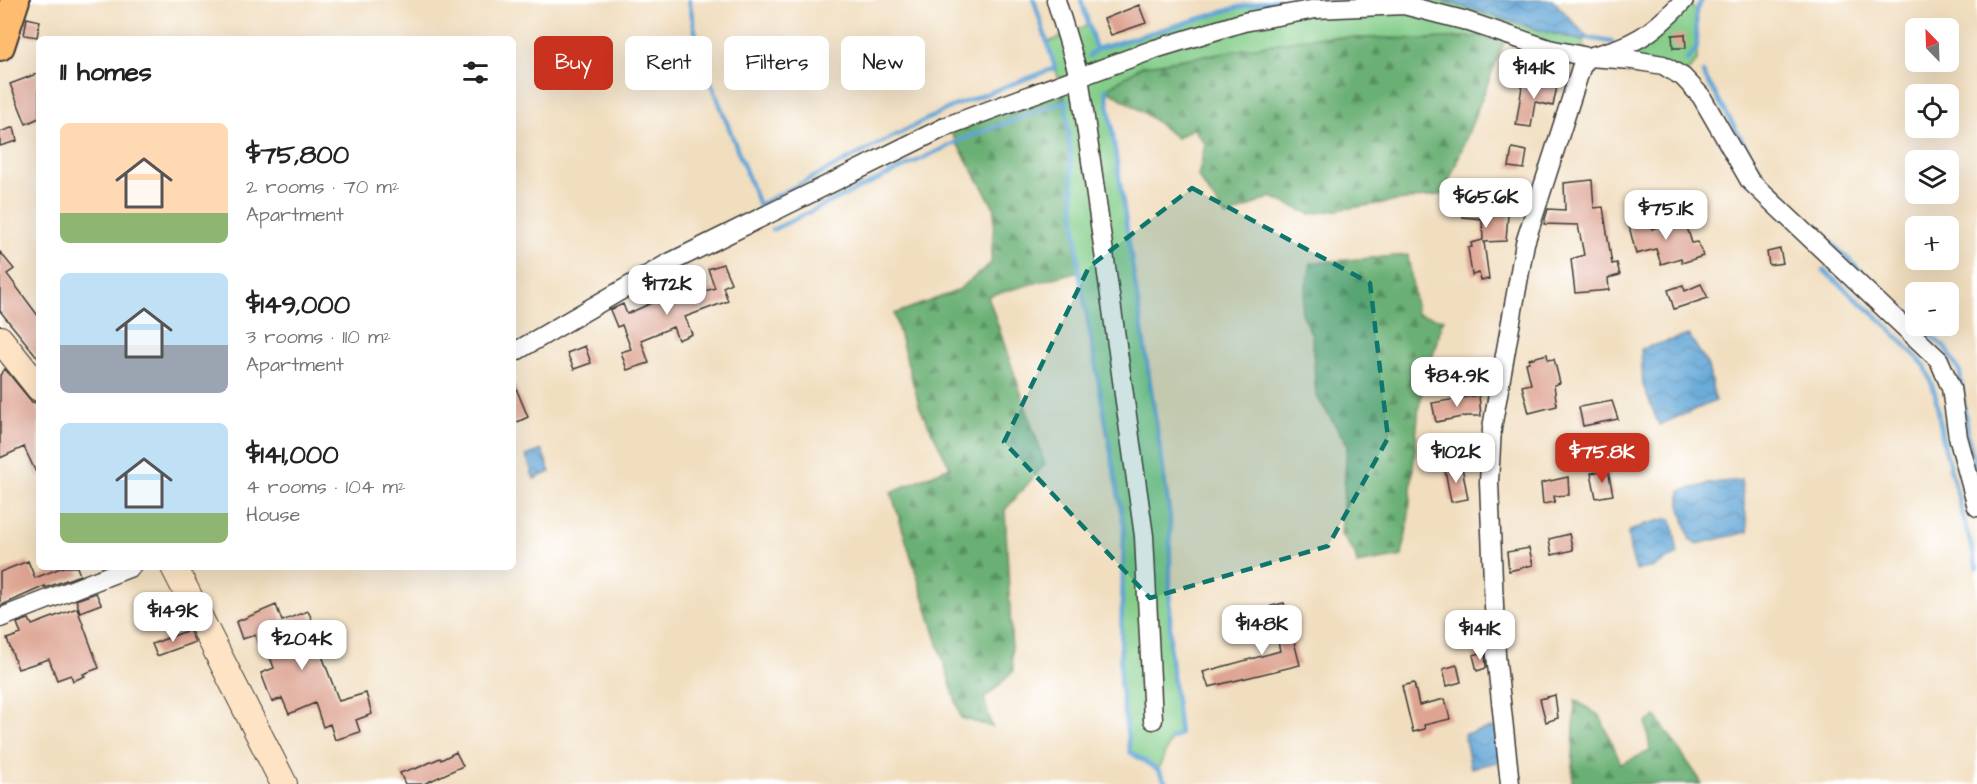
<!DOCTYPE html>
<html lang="en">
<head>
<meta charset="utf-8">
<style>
  :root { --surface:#fff; --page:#f2f2f2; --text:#222; --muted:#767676; --accent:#c8321e }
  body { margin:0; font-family:"Architects Daughter",sans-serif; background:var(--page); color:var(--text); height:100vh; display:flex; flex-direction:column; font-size:22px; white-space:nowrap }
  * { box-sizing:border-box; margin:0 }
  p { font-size:20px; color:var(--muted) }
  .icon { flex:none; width:33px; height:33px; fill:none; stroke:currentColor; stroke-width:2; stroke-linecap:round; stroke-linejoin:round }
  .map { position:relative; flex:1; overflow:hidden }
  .sheet { position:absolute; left:36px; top:36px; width:480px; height:534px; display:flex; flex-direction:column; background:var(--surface); border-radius:9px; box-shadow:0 6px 24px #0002 }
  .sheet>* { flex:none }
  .banner { position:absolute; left:534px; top:36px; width:570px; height:54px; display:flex; gap:12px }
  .needle { width:39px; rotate:337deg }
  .buttons { position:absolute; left:1905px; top:18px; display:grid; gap:12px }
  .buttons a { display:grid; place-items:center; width:54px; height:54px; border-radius:9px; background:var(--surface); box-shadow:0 6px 24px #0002; font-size:30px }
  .price { position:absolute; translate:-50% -51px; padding:0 14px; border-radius:12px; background:#fff; color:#222; font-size:20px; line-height:39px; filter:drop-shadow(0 2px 3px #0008) }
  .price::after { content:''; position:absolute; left:50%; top:36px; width:18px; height:14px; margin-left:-9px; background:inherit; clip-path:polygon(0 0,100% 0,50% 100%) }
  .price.on { background:var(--accent); color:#fff }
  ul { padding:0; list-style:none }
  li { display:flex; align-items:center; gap:18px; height:150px; padding:0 24px }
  li span { display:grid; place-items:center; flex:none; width:168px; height:120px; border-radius:9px; color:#555 }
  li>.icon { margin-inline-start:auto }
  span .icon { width:72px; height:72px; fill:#fffc; stroke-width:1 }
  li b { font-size:26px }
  h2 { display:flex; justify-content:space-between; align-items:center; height:72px; padding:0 24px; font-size:26px }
  .tag { padding:0 21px; border-radius:9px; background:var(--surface); box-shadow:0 6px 24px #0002; font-size:21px; line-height:54px }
  .tag.on { background:var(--accent); color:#fff }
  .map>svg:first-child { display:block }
  .green { fill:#83cd89; stroke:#507452; stroke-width:1.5 }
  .forest { fill:url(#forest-firs); stroke:#436648; stroke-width:1.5 }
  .water { fill:url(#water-waves); stroke:#3e6079; stroke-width:1.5 }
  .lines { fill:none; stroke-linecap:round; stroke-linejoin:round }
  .stream { stroke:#60a5d6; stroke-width:4.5 }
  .building { fill:#dea493 }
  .street-casing { stroke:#3c3934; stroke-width:21 }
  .secondary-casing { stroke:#3c3934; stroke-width:28 }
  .primary-casing { stroke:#3c3934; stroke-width:32 }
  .street { stroke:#fff; stroke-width:18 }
  .secondary { stroke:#fee4c5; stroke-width:26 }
  .primary { stroke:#fdbc6f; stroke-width:28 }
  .marked { fill:#0f766e; fill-opacity:0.2; stroke:#0f766e; stroke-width:4.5; stroke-dasharray:12 8; stroke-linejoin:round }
</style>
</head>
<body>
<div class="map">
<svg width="1977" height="784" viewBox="0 0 1977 784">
  <defs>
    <pattern id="forest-firs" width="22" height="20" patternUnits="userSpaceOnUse" patternTransform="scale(1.5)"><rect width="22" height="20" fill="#6ab075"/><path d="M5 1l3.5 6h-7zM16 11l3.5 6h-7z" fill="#568e5f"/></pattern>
    <pattern id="water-waves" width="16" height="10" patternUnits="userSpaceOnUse" patternTransform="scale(1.5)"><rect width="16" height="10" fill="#60a5d6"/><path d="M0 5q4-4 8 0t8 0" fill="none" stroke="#4e86ad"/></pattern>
  </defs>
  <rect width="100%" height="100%" fill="#fff"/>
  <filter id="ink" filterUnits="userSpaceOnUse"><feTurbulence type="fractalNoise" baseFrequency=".0167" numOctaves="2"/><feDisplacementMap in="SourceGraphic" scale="12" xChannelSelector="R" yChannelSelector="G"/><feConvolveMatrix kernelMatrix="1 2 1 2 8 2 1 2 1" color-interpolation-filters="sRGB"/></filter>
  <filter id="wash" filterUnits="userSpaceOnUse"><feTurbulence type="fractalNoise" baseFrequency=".008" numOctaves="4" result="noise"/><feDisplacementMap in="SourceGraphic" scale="24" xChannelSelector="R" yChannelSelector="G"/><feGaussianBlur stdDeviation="1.35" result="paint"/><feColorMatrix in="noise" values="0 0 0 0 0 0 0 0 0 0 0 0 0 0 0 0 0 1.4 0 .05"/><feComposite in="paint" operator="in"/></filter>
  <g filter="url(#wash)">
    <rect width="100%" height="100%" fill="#f1debf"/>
    <path class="green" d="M1277 0H1441L1536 29 1583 41 1589 57C1637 46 1649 35 1684 1L1696 10 1697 61 1683 77 1663 65 1633 60 1588 57 1549 49 1507 35 1428 39 1316 37 1142 66 1106 89 1170 516V651L1180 734 1171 739 1158 770 1130 752 1120 682 1124 527 1079 271 1066 101 1047 43 1088 25 1097 49 1239 7Z"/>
    <path class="forest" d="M1507 35 1444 194 1310 214 1271 197 1226 217 1198 177 1205 144 1193 128 1177 138 1143 112 1106 89 1142 66 1316 37 1428 39Z
      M1059 83 1066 101 1079 271 988 296 1045 464 1005 510 1013 672 984 699 992 727 961 718 891 492 950 467 920 408 894 314 957 291 991 263 995 209 947 126Z
      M1408 255 1417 314 1443 319 1419 406 1408 522 1402 556 1357 564 1355 553 1341 535 1347 444 1316 395 1312 336 1301 311 1311 263Z
      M1575 700 1600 716 1621 764 1650 751 1646 723 1656 716 1700 780 1701 784H1572Z"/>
    <path class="water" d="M1441 0H1553L1588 38 1583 41 1536 29Z
      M1689 335 1708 366 1715 401 1659 425 1643 385 1641 349Z
      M542 450 550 472 534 479 526 456Z
      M1741 480 1748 532 1697 544 1690 540 1680 505V491L1713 483Z
      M1669 518 1672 520 1678 554 1652 568 1636 570 1630 550 1628 532 1646 524Z
      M1496 727 1502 761 1471 768 1464 734Z"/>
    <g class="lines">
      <path class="stream" d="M689 0 699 51 759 205 951 107 1055 68 1034 0
        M1081 0 1096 49 1239 7 1277 0
        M1588 38 1612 42
        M1089 56 1096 49
        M1687 60 1697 48 1696 10 1702 0
        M1703 73 1763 176 1798 212 1916 322
        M1106 89 1170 516V651L1180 734 1171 739
        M772 230 965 138 1066 101 1079 271 1124 527 1120 682 1130 752 1158 770 1167 784
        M1823 270 1883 322 1925 366 1935 393 1943 441 1977 568
        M1919 326 1947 349 1960 373 1968 437 1977 470"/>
    </g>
    <g id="blocks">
      <path class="building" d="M1139 5 1146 23 1111 35 1104 19Z
        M27 18 40 21 37 37 24 35Z
        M1685 34 1686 48H1673L1672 35Z
        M39 73V118L26 124 10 84Z
        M1523 80 1557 86 1553 106 1535 102 1531 127 1516 125Z
        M14 127 17 141 0 146V132Z
        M1512 148 1527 151 1524 169 1509 167Z
        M1592 180 1594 208 1603 207 1612 264 1617 263 1620 275 1608 278 1609 290 1575 293 1571 259 1584 255 1578 225 1544 224 1545 219 1548 209 1565 210 1564 183Z
        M1465 197 1509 201 1506 241 1484 242 1489 279 1481 280 1479 273 1472 275 1468 248 1472 247 1471 243 1483 240 1482 219 1463 217Z
        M1684 218 1692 243 1698 242 1703 256 1682 263 1681 258 1661 264 1656 249 1636 254 1629 226 1651 221 1652 229Z
        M1780 249 1783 263 1769 265 1767 252Z
        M0 252 14 269 7 274 39 317V359L0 311Z
        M723 264 731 283 723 287 728 301 685 317 692 334 678 340 673 327 641 340 649 363 627 370 621 352 631 349 622 325 617 327 610 310 623 304 627 314 672 294 673 298 684 293 686 297 715 288 708 269Z
        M1701 284 1708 298 1674 309 1668 290 1683 285 1685 291Z
        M585 346 591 363 574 369 567 353Z
        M1547 354 1548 360 1554 359 1560 383 1554 385 1557 406 1529 413 1522 386 1531 384 1526 363 1529 362V359Z
        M5 369 32 402 39 403V479L24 447 0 458V375Z
        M513 381 528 417 513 424Z
        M1479 395 1481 416H1467L1436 422 1432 403Z
        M1612 401 1618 419 1583 426 1579 407Z
        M1462 467 1468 499 1451 502 1445 470Z
        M1608 470 1613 495 1596 498 1591 473Z
        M1568 477 1569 495 1554 496 1555 502 1543 504 1541 483Z
        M1569 534 1573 550 1552 555 1549 539Z
        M1529 548 1533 565 1509 571 1507 552Z
        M28 561 35 578 63 567H77L80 575 45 588V586L0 606V572Z
        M96 593 101 604 80 612 76 600Z
        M1284 603 1300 665 1209 687 1203 672 1280 651 1271 606Z
        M276 605 282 621 308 611 313 622 304 625 315 655 321 653 339 701 366 693 372 714 356 720 360 732 335 740 330 724 323 727 315 703 289 714 282 698 272 702 261 673 274 668 266 646 259 648 255 635 242 639 236 622Z
        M77 608 99 668 83 674 85 676 73 681 71 675 57 680 49 659 18 669 7 639 21 634 17 623 29 619 32 625Z
        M189 630 195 642 157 656 152 644Z
        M1485 652 1486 668 1477 671 1473 655Z
        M1457 665 1461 682 1447 686 1443 669Z
        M1414 683 1419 705 1445 699 1450 719 1424 725 1425 729 1413 732 1402 686Z
        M1555 695 1558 718 1546 722 1540 699Z
        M456 752 463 766 424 784H405L400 773 414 768 415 769 440 758 441 760Z"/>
    </g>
  </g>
  <g filter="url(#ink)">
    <use href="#blocks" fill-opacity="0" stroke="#3c3934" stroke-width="1.5"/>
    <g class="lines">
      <defs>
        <path id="street" d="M1056 0 1079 76 1144 536 1153 720
          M513 353 665 265 947 126 1155 49 1244 22 1316 9 1404 5 1463 20 1549 49 1588 57 1633 60 1663 65 1683 77 1701 96 1750 181 1939 360 1951 388 1958 437 1977 507
          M0 618 131 567
          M1510 784 1496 655 1489 482 1492 428 1525 243 1581 68 1588 57C1634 46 1652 34 1684 0"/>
        <path id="secondary" d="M0 339 39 388
          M174 567 284 784"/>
        <path id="primary" d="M0 46 15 0"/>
      </defs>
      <use href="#street" class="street-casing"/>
      <use href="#secondary" class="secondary-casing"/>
      <use href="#primary" class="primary-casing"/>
      <use href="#street" class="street"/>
      <use href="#secondary" class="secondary"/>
      <use href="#primary" class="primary"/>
    </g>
  </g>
  <path class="marked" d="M1192 188 1370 283 1388 438 1328 546 1150 598 1004 442 1089 267Z"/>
</svg>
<div class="buttons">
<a><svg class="needle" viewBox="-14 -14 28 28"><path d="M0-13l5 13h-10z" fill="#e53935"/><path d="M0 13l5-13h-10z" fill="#767676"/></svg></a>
<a><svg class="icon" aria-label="locate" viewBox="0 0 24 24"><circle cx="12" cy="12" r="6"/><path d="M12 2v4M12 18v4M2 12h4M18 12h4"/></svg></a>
<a><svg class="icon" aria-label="layers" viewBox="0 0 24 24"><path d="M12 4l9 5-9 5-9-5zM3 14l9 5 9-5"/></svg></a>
<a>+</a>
<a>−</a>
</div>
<b class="price" style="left:1534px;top:100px">$141K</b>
<b class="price" style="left:1486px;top:229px">$65.6K</b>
<b class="price" style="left:1666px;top:241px">$75.1K</b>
<b class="price" style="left:667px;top:316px">$172K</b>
<b class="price" style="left:1457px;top:408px">$84.9K</b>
<b class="price" style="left:1456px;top:484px">$102K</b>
<b class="price on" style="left:1602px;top:484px">$75.8K</b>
<b class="price" style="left:173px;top:643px">$149K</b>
<b class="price" style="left:1262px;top:656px">$148K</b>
<b class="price" style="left:1480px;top:661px">$141K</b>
<b class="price" style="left:302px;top:671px">$204K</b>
<div class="banner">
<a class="tag on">Buy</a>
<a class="tag">Rent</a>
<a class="tag">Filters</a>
<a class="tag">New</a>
</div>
<section class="sheet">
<h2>11 homes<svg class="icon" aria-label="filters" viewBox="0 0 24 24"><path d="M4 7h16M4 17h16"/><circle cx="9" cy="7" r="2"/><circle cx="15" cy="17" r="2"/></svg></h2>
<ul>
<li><span style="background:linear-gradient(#ffd9b3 75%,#8fb573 0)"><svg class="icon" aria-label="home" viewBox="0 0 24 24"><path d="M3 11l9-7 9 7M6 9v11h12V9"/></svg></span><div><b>$75,800</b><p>2 rooms · 70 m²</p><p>Apartment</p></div></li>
<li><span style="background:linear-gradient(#bfe0f5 60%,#9aa5b1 0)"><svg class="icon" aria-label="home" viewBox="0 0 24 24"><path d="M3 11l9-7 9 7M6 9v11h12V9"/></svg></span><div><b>$149,000</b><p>3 rooms · 110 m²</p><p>Apartment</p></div></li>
<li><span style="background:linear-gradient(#bfe0f5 75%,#8fb573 0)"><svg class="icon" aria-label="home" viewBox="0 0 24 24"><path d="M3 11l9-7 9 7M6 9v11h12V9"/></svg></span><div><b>$141,000</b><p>4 rooms · 104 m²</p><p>House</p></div></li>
</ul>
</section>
</div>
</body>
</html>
